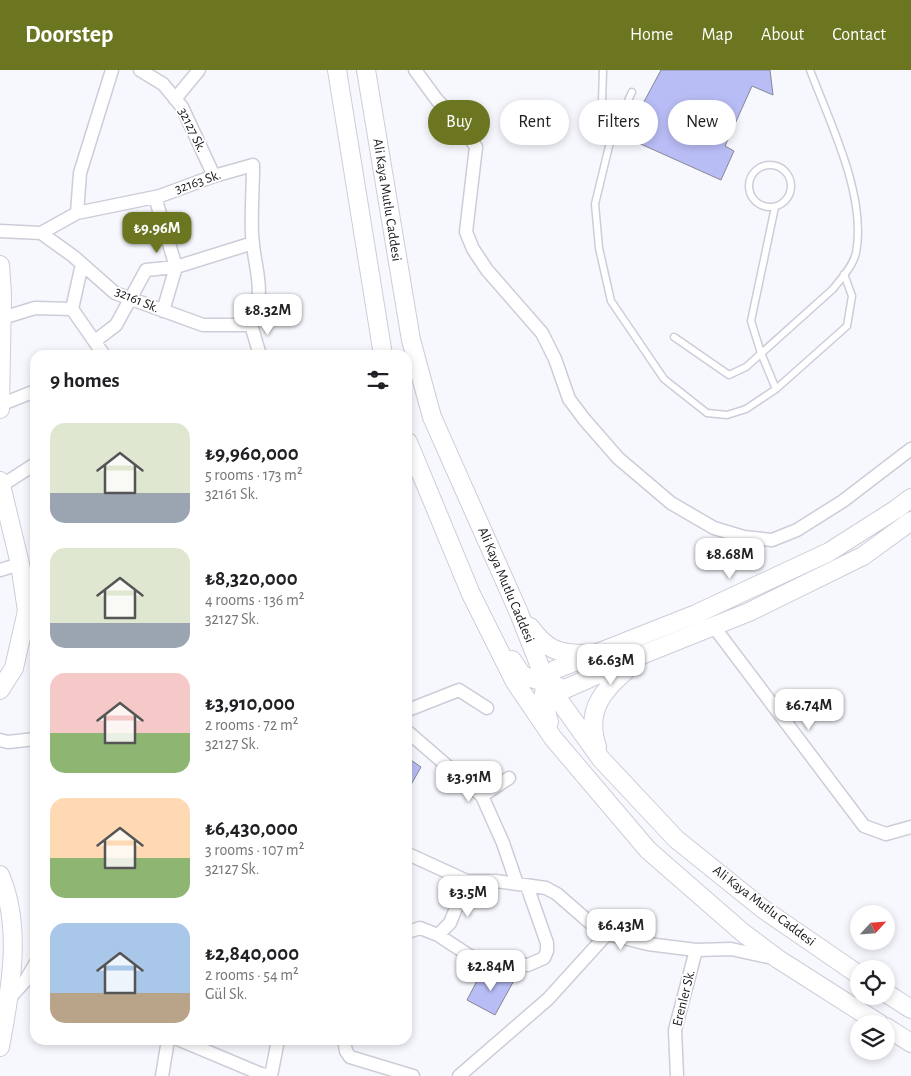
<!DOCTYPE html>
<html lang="en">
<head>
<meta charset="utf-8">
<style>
  :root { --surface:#fff; --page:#f6f6f6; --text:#202124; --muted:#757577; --accent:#6c7621 }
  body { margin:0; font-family:"Alegreya Sans",sans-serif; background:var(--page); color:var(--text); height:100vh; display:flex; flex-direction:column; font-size:19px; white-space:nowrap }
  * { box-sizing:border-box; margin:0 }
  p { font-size:16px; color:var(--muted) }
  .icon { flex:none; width:28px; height:28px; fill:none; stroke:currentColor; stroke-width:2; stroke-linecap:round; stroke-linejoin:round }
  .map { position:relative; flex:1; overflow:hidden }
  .sheet { position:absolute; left:30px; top:280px; width:382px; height:695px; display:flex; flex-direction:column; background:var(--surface); border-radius:15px; box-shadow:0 2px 8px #0003 }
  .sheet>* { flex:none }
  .guide { position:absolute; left:428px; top:30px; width:408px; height:45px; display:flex; gap:10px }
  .needle { width:32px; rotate:64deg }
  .buttons { position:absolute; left:850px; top:835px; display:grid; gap:10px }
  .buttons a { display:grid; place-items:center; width:45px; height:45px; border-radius:50%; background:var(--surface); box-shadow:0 2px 8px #0003; font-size:25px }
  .price { position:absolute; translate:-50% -42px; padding:0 11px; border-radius:10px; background:#fff; color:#222; font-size:16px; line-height:32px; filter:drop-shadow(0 1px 2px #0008) }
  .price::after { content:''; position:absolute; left:50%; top:30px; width:15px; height:11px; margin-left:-8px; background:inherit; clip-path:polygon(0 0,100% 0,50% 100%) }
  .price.current { background:var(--accent); color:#fff }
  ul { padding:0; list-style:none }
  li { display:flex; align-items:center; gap:15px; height:125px; padding:0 20px }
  li span { display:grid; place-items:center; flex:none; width:140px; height:100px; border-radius:15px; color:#555 }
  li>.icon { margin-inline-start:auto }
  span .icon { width:60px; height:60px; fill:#fffc; stroke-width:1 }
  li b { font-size:21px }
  h2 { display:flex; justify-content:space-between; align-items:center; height:60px; padding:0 20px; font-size:21px }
  .pill { padding:0 18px; border-radius:22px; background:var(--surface); box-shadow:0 2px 8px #0003; font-size:18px; line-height:45px }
  .pill.current { background:var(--accent); color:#fff }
  header { display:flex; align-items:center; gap:30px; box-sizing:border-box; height:70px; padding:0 25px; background:var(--accent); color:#fff }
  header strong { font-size:24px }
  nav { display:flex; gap:28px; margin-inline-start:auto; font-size:18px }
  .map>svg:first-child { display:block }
  .building { fill:#b9bdf6; stroke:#868792 }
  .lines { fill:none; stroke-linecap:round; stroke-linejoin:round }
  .lane-casing { stroke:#cccdd9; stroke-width:9 }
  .street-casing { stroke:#cccdd9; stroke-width:15 }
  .secondary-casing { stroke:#cccdd9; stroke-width:20 }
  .lane { stroke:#fff; stroke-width:6 }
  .street { stroke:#fff; stroke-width:12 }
  .secondary { stroke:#fff; stroke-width:18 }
  .labels { text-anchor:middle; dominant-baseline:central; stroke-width:4; stroke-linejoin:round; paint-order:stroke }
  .street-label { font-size:14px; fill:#18181c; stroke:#fff }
</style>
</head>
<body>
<header>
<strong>Doorstep</strong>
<nav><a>Home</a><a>Map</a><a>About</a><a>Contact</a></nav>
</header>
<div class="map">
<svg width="911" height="1006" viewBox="0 0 911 1006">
  <rect width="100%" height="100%" fill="#f7f8fd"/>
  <path class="building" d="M661 0H770L773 25 752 16 725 76 734 81 721 110 625 67Z
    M408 688 421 697 408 720Z
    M517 905 495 945 467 930 479 907Z"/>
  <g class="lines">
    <defs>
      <path id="lane" d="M603 0 602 32 611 67
        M632 22 611 68 595 134 599 178 611 231 664 309 707 343 727 345 746 339 776 319 847 256 852 226 844 204
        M749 116a21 21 0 1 1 42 0a21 21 0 1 1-42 0Z
        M775 137 751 251 761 283 776 319
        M674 267 729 305 746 297 833 219C841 209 853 196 856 183 867 126 830 53 810 0"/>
      <path id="street" d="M140 0 163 14 182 37 214 106
        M415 0 437 30 462 56 476 77 466 162 473 179 487 200 542 263 555 289 569 329 584 349 618 388 671 433 714 458 744 467 772 470 797 460 843 431 911 379
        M175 29 199 0
        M155 127 176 197 163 241
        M77 143 80 103 112 0
        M0 161 41 163 77 143 160 126 214 106 253 95C253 118 251 142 252 164 254 201 267 217 251 255
        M41 163 73 186 115 223 203 255H251
        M72 239 82 194
        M2 248 35 238 72 239 104 285
        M251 255 260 285
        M95 271 116 255 146 200 176 197 253 173
        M0 335 35 321
        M1 416 35 394
        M0 500 20 494
        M714 557 864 756 886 764 911 757
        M408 640 459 620 487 638
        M408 662 482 726 503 773 517 814
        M0 670 8 672 35 669
        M482 726 509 708
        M408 784 467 811H496L546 818 557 824 588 851 607 864 648 874 696 880 731 879 773 888
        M408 862 420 858 438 865 470 886 482 891 528 895 544 888 547 881V873L527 816
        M438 865 450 853 467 811
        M8 930 25 911 35 894
        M180 970 261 1004 271 1006
        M344 970 346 981 350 987 413 1006
        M162 1006 168 970
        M271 1006 278 970
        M459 1006 548 929 607 864
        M677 1006 675 960 696 880"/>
      <path id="secondary" d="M337 0 383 285
        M366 0 411 270 432 347 519 543 546 612 601 689 676 769 763 839 859 905
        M0 195 2 224 0 339
        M408 372 471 524 515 612 553 668 648 780 742 862 778 889 880 954
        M0 411 20 494 27 541 14 598 0 620
        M530 557C547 580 558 584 586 584
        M512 590 522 605 565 619 644 584 749 542 863 486 911 451
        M549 652C542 628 540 622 554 600L696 544 829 482 895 440 911 428
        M597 677C584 638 605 619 633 594
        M0 805C23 858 10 922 0 977
        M886 923 911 939
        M886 957 911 973"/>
    </defs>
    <use href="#lane" class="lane-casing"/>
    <use href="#street" class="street-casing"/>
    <use href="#secondary" class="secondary-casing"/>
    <use href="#lane" class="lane"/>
    <use href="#street" class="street"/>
    <use href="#secondary" class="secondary"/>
  </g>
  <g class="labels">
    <g class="street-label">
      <text transform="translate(192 60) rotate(64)">32127 Sk.</text>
      <text transform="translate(198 112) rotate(-19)">32163 Sk.</text>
      <text transform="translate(387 130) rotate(81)">Ali Kaya Mutlu Caddesi</text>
      <text transform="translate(137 230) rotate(23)">32161 Sk.</text>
      <text transform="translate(506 515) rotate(67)">Ali Kaya Mutlu Caddesi</text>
      <text transform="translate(764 836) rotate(37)">Ali Kaya Mutlu Caddesi</text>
      <text transform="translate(684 928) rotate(-76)">Erenler Sk.</text>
    </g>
  </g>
</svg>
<div class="buttons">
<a><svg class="needle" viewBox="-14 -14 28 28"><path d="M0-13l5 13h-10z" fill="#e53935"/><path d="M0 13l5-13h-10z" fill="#757577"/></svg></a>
<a><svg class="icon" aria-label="locate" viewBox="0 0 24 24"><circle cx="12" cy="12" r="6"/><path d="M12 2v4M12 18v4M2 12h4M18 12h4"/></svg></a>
<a><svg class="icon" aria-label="layers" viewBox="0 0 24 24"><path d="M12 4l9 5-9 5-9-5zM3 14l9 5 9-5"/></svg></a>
</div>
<b class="price current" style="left:157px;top:184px">₺9.96M</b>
<b class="price" style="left:268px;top:266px">₺8.32M</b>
<b class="price" style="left:730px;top:510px">₺8.68M</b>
<b class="price" style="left:611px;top:616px">₺6.63M</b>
<b class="price" style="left:809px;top:661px">₺6.74M</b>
<b class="price" style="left:469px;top:733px">₺3.91M</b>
<b class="price" style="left:468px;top:848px">₺3.5M</b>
<b class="price" style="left:621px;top:881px">₺6.43M</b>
<b class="price" style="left:491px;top:922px">₺2.84M</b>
<div class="guide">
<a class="pill current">Buy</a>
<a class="pill">Rent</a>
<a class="pill">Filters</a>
<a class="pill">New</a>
</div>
<section class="sheet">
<h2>9 homes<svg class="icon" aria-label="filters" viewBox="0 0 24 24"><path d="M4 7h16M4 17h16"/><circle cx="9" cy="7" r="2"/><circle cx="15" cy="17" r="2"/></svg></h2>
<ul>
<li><span style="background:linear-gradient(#dfe7d0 70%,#9aa5b1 0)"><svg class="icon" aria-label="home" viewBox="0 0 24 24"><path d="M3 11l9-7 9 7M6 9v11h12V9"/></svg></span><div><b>₺9,960,000</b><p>5 rooms · 173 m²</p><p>32161 Sk.</p></div></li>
<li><span style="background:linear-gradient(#dfe7d0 75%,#9aa5b1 0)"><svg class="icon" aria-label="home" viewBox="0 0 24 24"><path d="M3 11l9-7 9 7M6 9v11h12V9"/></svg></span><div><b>₺8,320,000</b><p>4 rooms · 136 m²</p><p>32127 Sk.</p></div></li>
<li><span style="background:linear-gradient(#f6c9c9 60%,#8fb573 0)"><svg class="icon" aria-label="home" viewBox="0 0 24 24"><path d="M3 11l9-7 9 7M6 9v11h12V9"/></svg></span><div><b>₺3,910,000</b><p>2 rooms · 72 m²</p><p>32127 Sk.</p></div></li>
<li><span style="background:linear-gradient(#ffd9b3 60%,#8fb573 0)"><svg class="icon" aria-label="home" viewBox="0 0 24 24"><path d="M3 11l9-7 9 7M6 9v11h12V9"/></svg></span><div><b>₺6,430,000</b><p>3 rooms · 107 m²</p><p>32127 Sk.</p></div></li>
<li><span style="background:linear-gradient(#a9c7e8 70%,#b9a48a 0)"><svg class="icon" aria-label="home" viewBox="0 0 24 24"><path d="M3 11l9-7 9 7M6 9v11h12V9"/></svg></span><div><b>₺2,840,000</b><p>2 rooms · 54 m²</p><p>Gül Sk.</p></div></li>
</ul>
</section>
</div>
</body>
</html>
